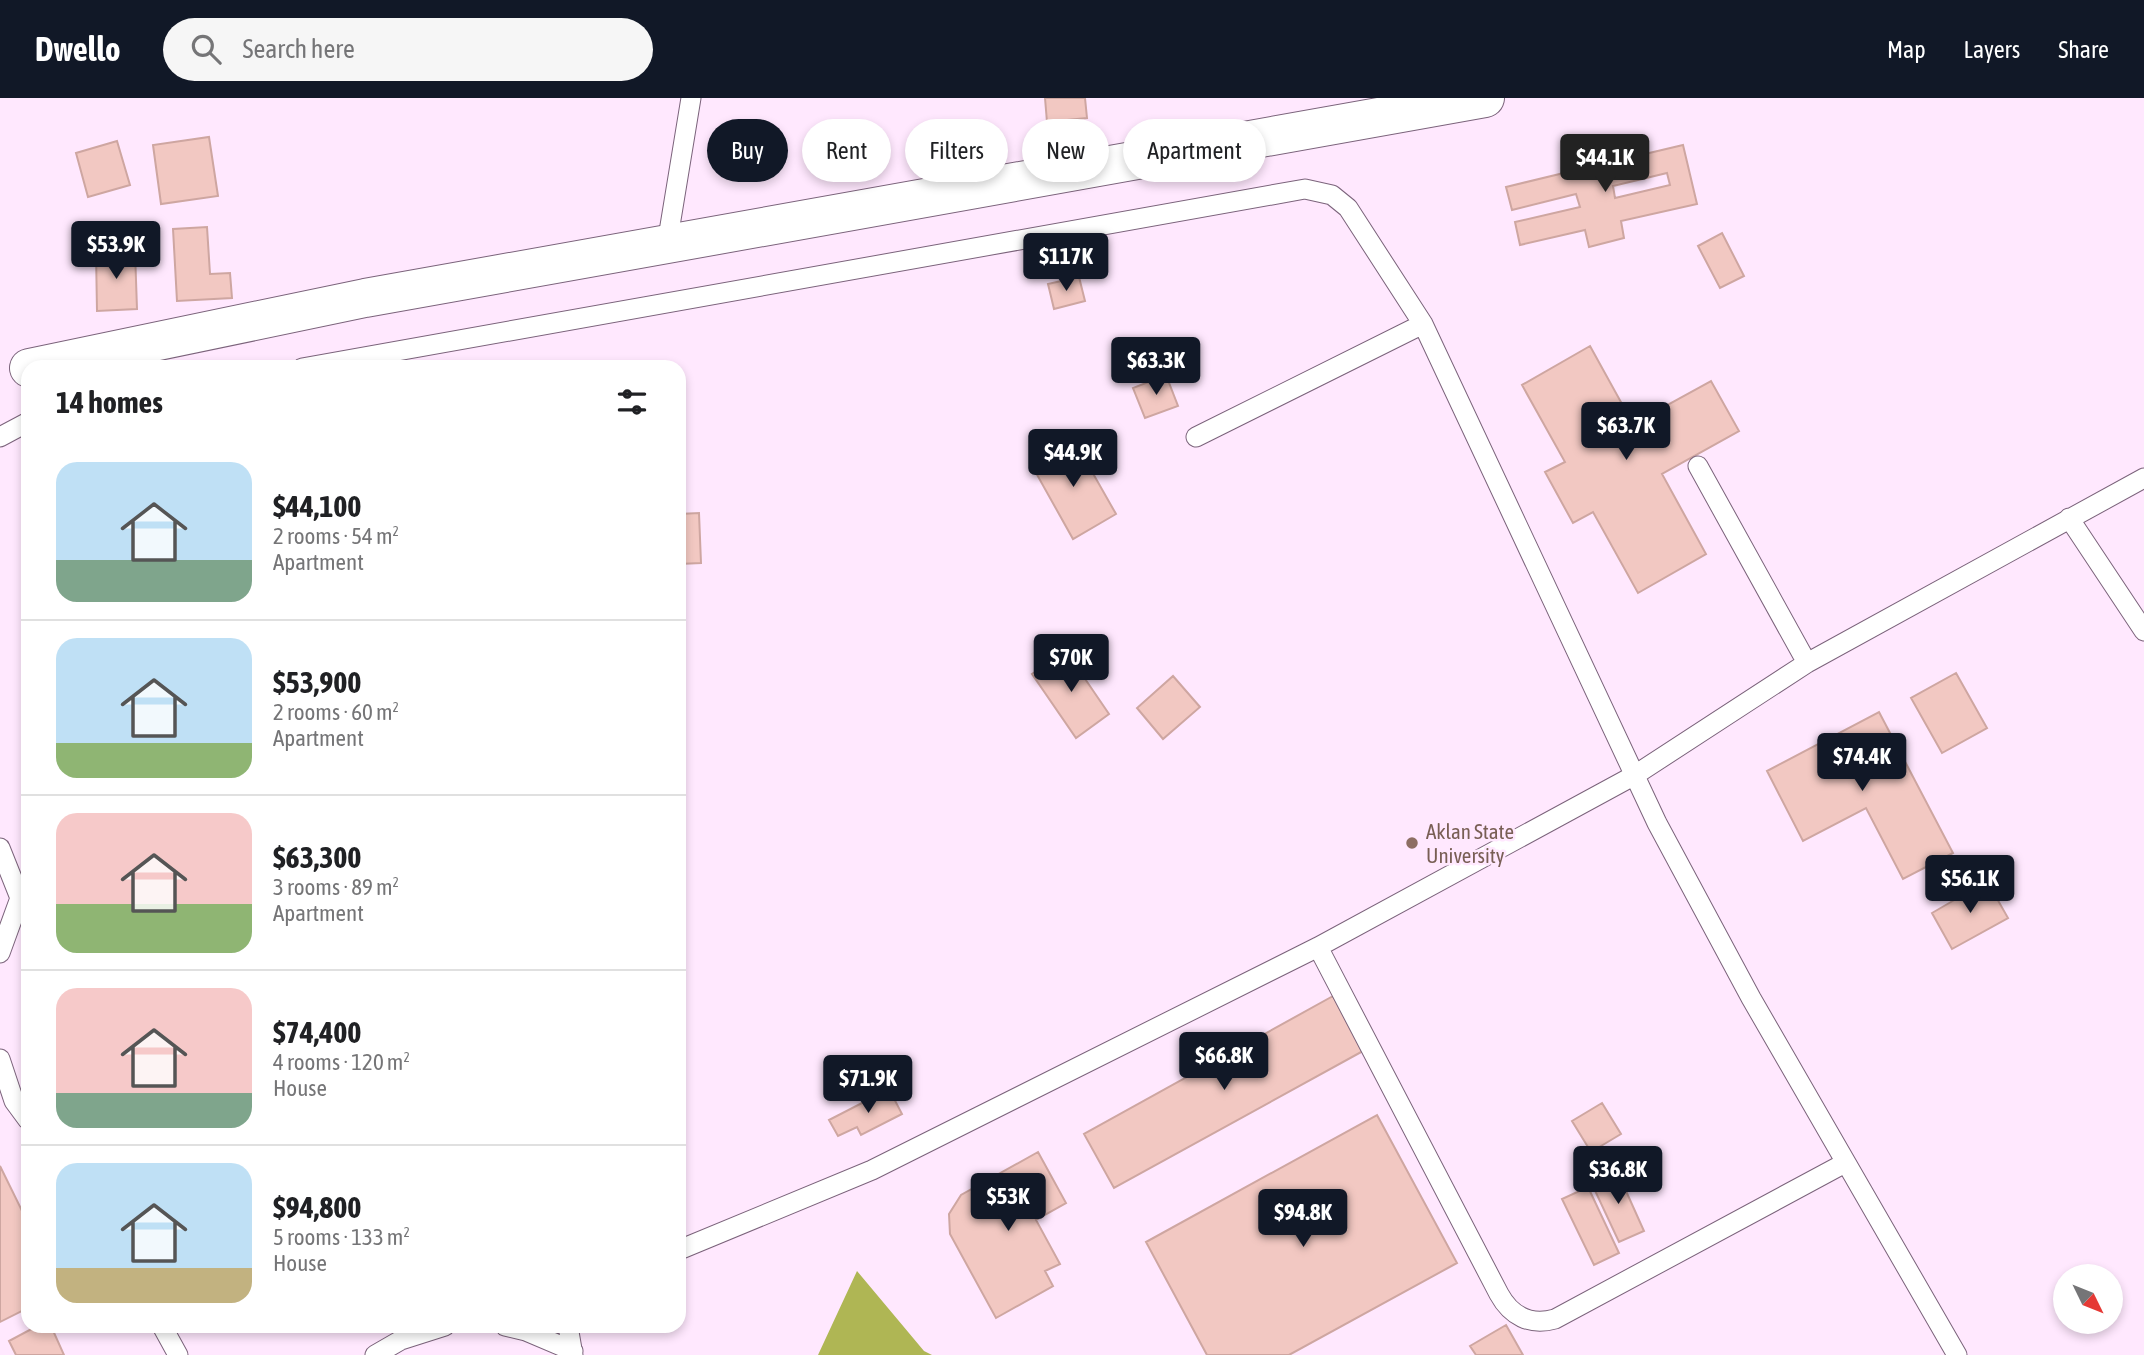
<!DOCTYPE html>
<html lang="en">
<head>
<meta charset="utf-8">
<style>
  :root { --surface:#fff; --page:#f6f6f6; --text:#202124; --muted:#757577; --line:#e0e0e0; --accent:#111827 }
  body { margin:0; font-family:"Asap Condensed",sans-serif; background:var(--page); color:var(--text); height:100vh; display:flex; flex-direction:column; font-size:26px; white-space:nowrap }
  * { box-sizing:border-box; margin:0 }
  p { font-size:23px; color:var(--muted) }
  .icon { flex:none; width:38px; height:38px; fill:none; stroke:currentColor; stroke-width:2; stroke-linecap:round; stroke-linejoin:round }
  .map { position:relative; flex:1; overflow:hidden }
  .drawer { position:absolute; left:21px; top:262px; width:665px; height:973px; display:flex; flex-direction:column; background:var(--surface); border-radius:21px; box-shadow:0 4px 10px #0003 }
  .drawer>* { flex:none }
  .guide { position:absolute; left:707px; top:21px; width:665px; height:63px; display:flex; gap:14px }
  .needle { width:46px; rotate:133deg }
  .tools { position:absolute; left:2053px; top:1166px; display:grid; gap:14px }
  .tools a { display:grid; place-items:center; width:70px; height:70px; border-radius:50%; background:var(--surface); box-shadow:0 4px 10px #0003; font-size:35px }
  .price { position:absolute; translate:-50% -60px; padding:0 16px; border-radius:7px; background:var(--accent); color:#fff; font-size:23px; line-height:46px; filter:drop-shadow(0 2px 4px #0008) }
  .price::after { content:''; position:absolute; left:50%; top:42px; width:21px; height:16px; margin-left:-10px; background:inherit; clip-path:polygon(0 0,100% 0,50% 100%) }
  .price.active { background:#222; color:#fff }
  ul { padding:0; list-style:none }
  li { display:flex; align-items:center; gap:21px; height:175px; padding:0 35px }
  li+li { border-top:2px solid var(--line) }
  li span { display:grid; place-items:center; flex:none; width:196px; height:140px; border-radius:21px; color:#555 }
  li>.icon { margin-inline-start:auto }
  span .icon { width:84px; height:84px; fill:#fffc; stroke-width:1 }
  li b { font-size:30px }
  h2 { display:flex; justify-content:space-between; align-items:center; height:84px; padding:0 35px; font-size:30px }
  .pill { padding:0 24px; border-radius:32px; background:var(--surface); box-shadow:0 4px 10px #0003; font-size:24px; line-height:63px }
  .pill.active { background:var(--accent); color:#fff }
  header { display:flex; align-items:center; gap:42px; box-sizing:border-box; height:98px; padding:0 35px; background:var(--accent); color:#fff }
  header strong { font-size:33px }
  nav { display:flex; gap:38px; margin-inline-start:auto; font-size:24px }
  .search { width:490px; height:63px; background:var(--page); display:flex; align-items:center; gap:18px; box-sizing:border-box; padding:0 24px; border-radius:38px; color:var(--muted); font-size:26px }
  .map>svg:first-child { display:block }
  .forest { fill:#afb654 }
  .building { fill:#f2c8c2; stroke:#cea6a1; stroke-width:2; fill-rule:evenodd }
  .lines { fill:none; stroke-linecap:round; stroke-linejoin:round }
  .lane-casing { stroke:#7b637b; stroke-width:21 }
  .street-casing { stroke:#7b637b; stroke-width:40 }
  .lane { stroke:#fff; stroke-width:19 }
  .street { stroke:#fff; stroke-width:38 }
  .education-dot { fill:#8d6e63; stroke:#ffe8fe; stroke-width:2.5 }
  .labels { text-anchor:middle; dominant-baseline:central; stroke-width:5; stroke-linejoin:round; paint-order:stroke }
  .education-label { font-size:21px; fill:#785e54; stroke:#ffe8fe; text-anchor:start }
</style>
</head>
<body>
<header>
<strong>Dwello</strong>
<div class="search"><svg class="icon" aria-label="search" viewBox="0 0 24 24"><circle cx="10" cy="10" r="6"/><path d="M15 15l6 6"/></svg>Search here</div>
<nav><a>Map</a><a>Layers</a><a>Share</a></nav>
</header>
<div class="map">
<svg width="2144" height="1257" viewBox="0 0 2144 1257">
  <rect width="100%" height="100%" fill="#ffe8fe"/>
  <path class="forest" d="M857 1173 924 1253 932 1257H818Z"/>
  <path class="building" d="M1045 0H1085L1087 20 1047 24Z
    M209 39 218 98 161 106 153 47Z
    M117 43 130 87 88 99 76 55Z
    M1603 47 1607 65 1683 47 1697 106 1621 123 1624 140 1589 149 1585 132 1520 147 1515 124 1580 109 1576 96 1512 112 1506 89 1572 73 1567 56ZM1667 75 1670 87 1615 100 1613 88Z
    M207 129 210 176 230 175 232 200 177 203 173 131Z
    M1722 135 1744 178 1720 190 1698 148Z
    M135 153 137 211 97 213 96 155Z
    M1079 179 1085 203 1054 211 1048 186Z
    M1590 248 1633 326 1711 283 1739 333 1662 376 1706 456 1638 495 1593 414 1573 425 1545 374 1565 364 1522 287Z
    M1166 277 1178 308 1145 320 1133 290Z
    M1074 342 1116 416 1073 441 1031 366Z
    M699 415 701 465 679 466V416Z
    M1066 553 1109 616 1076 640 1032 576Z
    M1956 575 1987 630 1942 655 1911 600Z
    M1173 578 1200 609 1163 641 1137 610Z
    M1879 614 1953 755 1903 781 1866 710 1803 743 1767 673Z
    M1987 783 2008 820 1952 851 1932 815Z
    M1333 898 1363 953 1114 1090 1084 1036Z
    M889 991 902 1016 861 1037 857 1029 838 1038 829 1022Z
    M1602 1005 1621 1036 1591 1054 1572 1023Z
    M1377 1017 1457 1165 1289 1257H1207L1146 1144Z
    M1038 1054 1066 1105 1036 1122 1060 1166 1045 1173 1053 1188 996 1220 950 1136 949 1116 961 1097Z
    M0 1068 28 1125V1210L0 1224Z
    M1617 1073 1644 1133 1619 1144 1591 1084Z
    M1588 1089 1619 1155 1594 1167 1562 1101Z
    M1506 1227 1523 1257H1476L1470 1248Z
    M37 1228H51L64 1257H16L9 1243Z"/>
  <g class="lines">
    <defs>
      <path id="lane" d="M667 146 691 0
        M302 270 1305 91 1332 97 1348 110 1423 226 1657 725 1751 900 1957 1257
        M0 339 28 324
        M1196 339 1423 226
        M1698 368 1807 565
        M2069 420 2144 533
        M0 750 20 800
        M1318 849 1499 1196C1511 1218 1530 1228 1555 1221L1845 1065
        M0 855 20 800 28 793
        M0 961 14 1003 28 1022
        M679 1152 872 1072 1318 849 1635 677 1807 565 2144 380
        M162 1228 178 1257
        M505 1228 526 1233 573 1253
        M568 1228 573 1257
        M375 1257 401 1242 445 1228"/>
      <path id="street" d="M29 270 365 200 1485 0"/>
    </defs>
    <use href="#lane" class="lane-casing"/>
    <use href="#street" class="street-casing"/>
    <use href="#lane" class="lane"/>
    <use href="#street" class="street"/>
  </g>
  <circle class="education-dot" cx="1412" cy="745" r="7"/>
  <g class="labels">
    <g class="education-label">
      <text x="1426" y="733">Aklan State<tspan x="1426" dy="24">University</tspan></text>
    </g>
  </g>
</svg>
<div class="tools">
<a><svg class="needle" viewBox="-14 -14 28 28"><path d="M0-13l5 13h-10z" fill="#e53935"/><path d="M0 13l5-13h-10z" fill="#757577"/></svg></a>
</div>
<b class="price active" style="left:1605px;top:96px">$44.1K</b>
<b class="price" style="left:116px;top:183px">$53.9K</b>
<b class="price" style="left:1066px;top:195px">$117K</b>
<b class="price" style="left:1156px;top:299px">$63.3K</b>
<b class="price" style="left:1626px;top:364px">$63.7K</b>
<b class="price" style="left:1073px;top:391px">$44.9K</b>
<b class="price" style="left:1071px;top:596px">$70K</b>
<b class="price" style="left:1862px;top:695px">$74.4K</b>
<b class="price" style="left:1970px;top:817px">$56.1K</b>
<b class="price" style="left:1224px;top:994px">$66.8K</b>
<b class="price" style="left:868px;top:1017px">$71.9K</b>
<b class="price" style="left:1618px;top:1108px">$36.8K</b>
<b class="price" style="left:1008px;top:1135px">$53K</b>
<b class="price" style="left:1303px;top:1151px">$94.8K</b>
<div class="guide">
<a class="pill active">Buy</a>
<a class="pill">Rent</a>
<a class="pill">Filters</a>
<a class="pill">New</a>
<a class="pill">Apartment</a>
</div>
<section class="drawer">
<h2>14 homes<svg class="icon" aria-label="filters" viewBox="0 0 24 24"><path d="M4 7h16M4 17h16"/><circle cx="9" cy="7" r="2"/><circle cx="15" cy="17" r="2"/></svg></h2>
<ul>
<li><span style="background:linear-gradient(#bfe0f5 70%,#7fa58c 0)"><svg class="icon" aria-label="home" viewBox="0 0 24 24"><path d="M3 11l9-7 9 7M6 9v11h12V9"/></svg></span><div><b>$44,100</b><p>2 rooms · 54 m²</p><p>Apartment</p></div></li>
<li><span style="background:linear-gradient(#bfe0f5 75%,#8fb573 0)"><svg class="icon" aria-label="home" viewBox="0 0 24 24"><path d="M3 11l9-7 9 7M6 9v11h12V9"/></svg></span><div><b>$53,900</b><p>2 rooms · 60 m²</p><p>Apartment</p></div></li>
<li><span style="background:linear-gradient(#f6c9c9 65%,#8fb573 0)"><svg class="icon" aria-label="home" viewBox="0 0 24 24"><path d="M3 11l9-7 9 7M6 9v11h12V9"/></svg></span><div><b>$63,300</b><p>3 rooms · 89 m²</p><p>Apartment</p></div></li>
<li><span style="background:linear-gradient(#f6c9c9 75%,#7fa58c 0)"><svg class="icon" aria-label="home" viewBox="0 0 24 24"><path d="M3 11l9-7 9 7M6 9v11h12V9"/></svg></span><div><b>$74,400</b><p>4 rooms · 120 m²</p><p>House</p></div></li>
<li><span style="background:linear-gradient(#bfe0f5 75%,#c2b280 0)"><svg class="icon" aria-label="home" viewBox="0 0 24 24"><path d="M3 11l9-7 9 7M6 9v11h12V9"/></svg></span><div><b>$94,800</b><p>5 rooms · 133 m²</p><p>House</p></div></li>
</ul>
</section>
</div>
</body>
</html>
